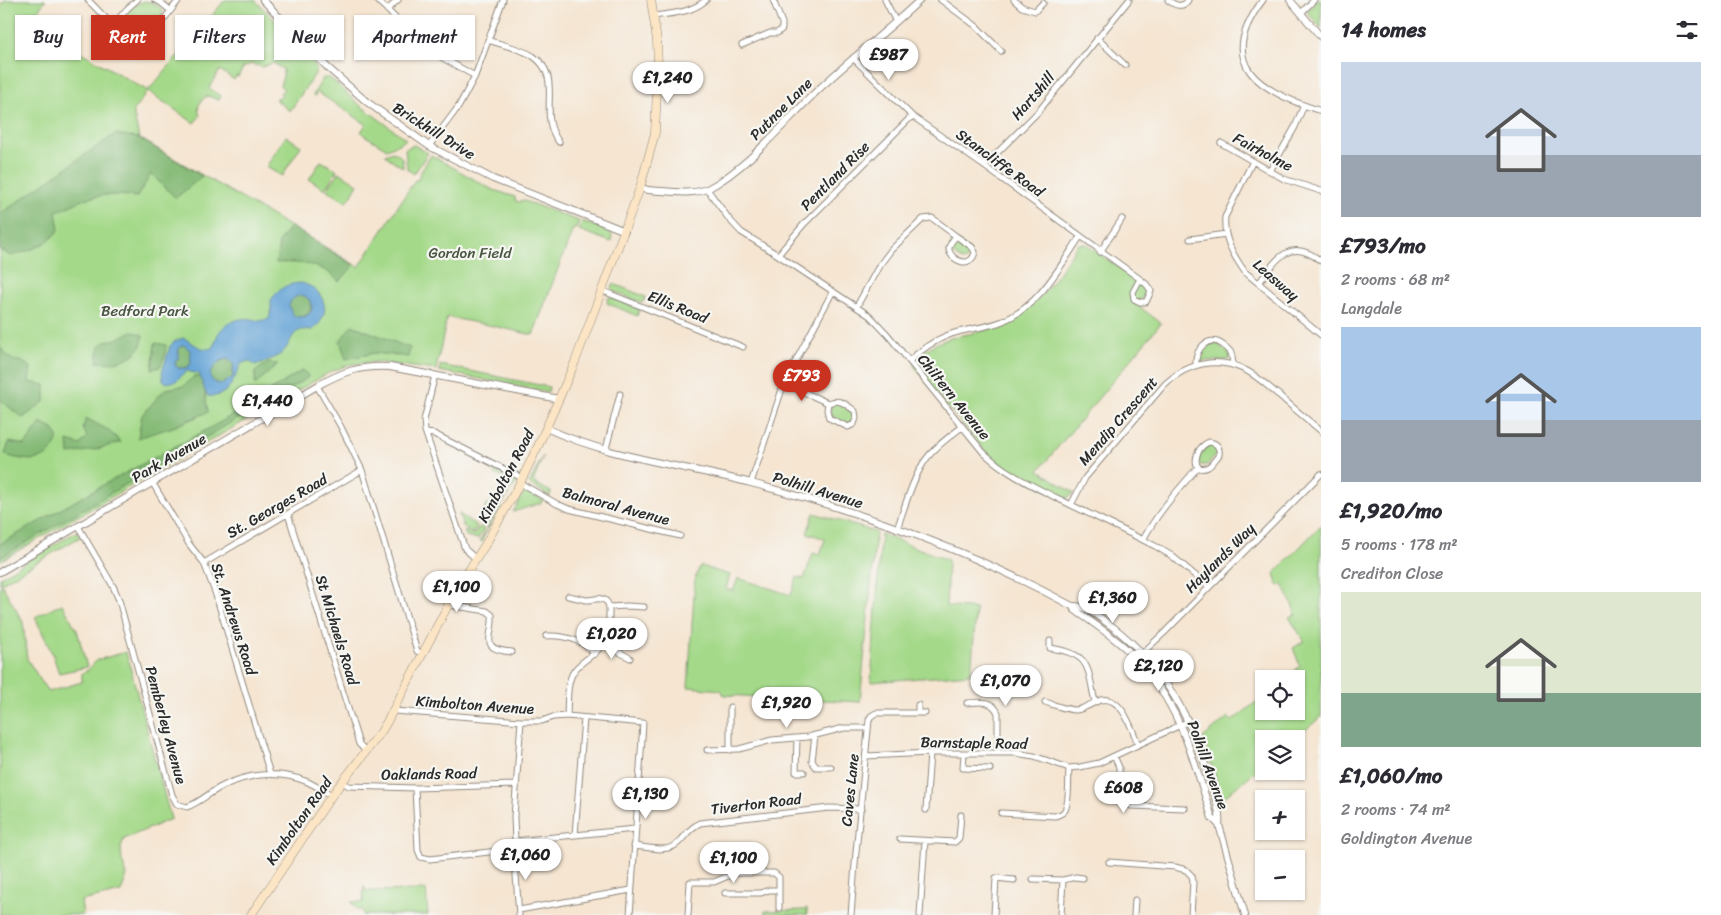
<!DOCTYPE html>
<html lang="en">
<head>
<meta charset="utf-8">
<style>
  :root { --surface:#fff; --page:#f7f7f7; --text:#2b2b33; --muted:#7c7c81; --accent:#c8321e }
  body { margin:0; font-family:Sriracha,sans-serif; background:var(--page); color:var(--text); height:100vh; display:flex; flex-direction:column; font-size:19px; white-space:nowrap }
  * { box-sizing:border-box; margin:0 }
  p { font-size:16px; color:var(--muted) }
  .icon { flex:none; width:28px; height:28px; fill:none; stroke:currentColor; stroke-width:2; stroke-linecap:round; stroke-linejoin:round }
  .map { position:relative; flex:1; overflow:hidden }
  .details { display:flex; flex-direction:column; background:var(--surface); width:400px }
  .details>* { flex:none }
  .guide { position:absolute; left:15px; top:15px; width:475px; height:45px; display:flex; gap:10px }
  .tools { position:absolute; left:1255px; top:670px; display:grid; gap:10px }
  .tools a { display:grid; place-items:center; width:50px; height:50px; border-radius:0px; background:var(--surface); box-shadow:0 1px 4px #0004; font-size:25px }
  .price { position:absolute; translate:-50% -42px; padding:0 11px; border-radius:18px; background:#fff; color:#222; font-size:16px; line-height:32px; filter:drop-shadow(0 1px 2px #0008) }
  .price::after { content:''; position:absolute; left:50%; top:30px; width:15px; height:11px; margin-left:-8px; background:inherit; clip-path:polygon(0 0,100% 0,50% 100%) }
  .price.on { background:var(--accent); color:#fff }
  ul { padding:0; list-style:none }
  li { display:grid; align-content:center; gap:10px; height:265px; padding:0 20px }
  li span { display:grid; place-items:center; height:155px; border-radius:0px; color:#555 }
  li>.icon { margin-inline-start:auto }
  span .icon { width:90px; height:90px; fill:#fffc; stroke-width:1 }
  li b { font-size:21px }
  h2 { display:flex; justify-content:space-between; align-items:center; height:60px; padding:0 20px; font-size:21px }
  .tag { padding:0 18px; border-radius:0px; background:var(--surface); box-shadow:0 1px 4px #0004; font-size:18px; line-height:45px }
  .tag.on { background:var(--accent); color:#fff }
  main { display:flex; flex:1; min-height:0 }
  .map>svg:first-child { display:block }
  .green { fill:#a4d989; stroke:#68825a }
  .forest { fill:#83b975; stroke:#577250 }
  .water { fill:#64a3d6; stroke:#486780; fill-rule:evenodd }
  .lines { fill:none; stroke-linecap:round; stroke-linejoin:round }
  .minor-casing { stroke:#90887e; stroke-width:7 }
  .tertiary-casing { stroke:#90887e; stroke-width:8 }
  .secondary-casing { stroke:#90887e; stroke-width:9 }
  .minor { stroke:#fff; stroke-width:5 }
  .tertiary { stroke:#fff; stroke-width:6 }
  .secondary { stroke:#fce5c4; stroke-width:8 }
  .labels { text-anchor:middle; dominant-baseline:central; stroke-width:4.5; stroke-linejoin:round; paint-order:stroke }
  .street-label { font-size:15px; fill:#2b2b2b; stroke:#f6f6f2 }
  .park-label { font-size:15px; fill:#495642; stroke:#f6f6f2 }
</style>
</head>
<body>
<main>
<div class="map">
<svg width="1321" height="915" viewBox="0 0 1321 915">
  <rect width="100%" height="100%" fill="#f6f6f2"/>
  <filter id="ink" filterUnits="userSpaceOnUse"><feTurbulence type="fractalNoise" baseFrequency=".02" numOctaves="2"/><feDisplacementMap in="SourceGraphic" scale="10" xChannelSelector="R" yChannelSelector="G"/><feConvolveMatrix kernelMatrix="1 2 1 2 8 2 1 2 1" color-interpolation-filters="sRGB"/></filter>
  <filter id="wash" filterUnits="userSpaceOnUse"><feTurbulence type="fractalNoise" baseFrequency=".0096" numOctaves="4" result="noise"/><feDisplacementMap in="SourceGraphic" scale="20" xChannelSelector="R" yChannelSelector="G"/><feGaussianBlur stdDeviation="1.12" result="paint"/><feColorMatrix in="noise" values="0 0 0 0 0 0 0 0 0 0 0 0 0 0 0 0 0 1.4 0 .05"/><feComposite in="paint" operator="in"/></filter>
  <g filter="url(#wash)">
    <rect width="100%" height="100%" fill="#f5e5d1"/>
    <path class="green" d="M5 0H45L31 23 148 91 225 0H255L313 60 317 71 290 111 275 99 282 96 280 93 284 90 280 85 283 77V69L273 63 262 67 251 64 243 68 238 77 236 76 234 80 220 70 209 88 221 96 219 100 208 96C200 99 196 107 200 116L194 123 148 91 133 111 139 138 359 267 415 180H418L419 177V175L431 155 491 189 515 197 516 201 519 202 522 200 579 221 576 229H573L533 335 498 327 447 317 436 370 376 362 352 364 332 371 0 561V3L3 4Z
      M1317 0H1321V28L1307 12Z
      M145 1C153 2 158 5 163 11 158 33 133 46 118 24 125 12 132 5 145 1Z
      M323 78H330L361 106 406 139 403 142 387 149 364 135 361 132 366 124 317 92 315 96 313 95Z
      M286 136 301 146 282 176 266 167Z
      M414 145 428 153 414 174 407 169 405 149Z
      M393 152C402 155 403 159 403 168L385 155Z
      M321 161 337 170 325 189 309 179Z
      M339 172 358 184 352 194 353 195 346 202 327 190Z
      M582 221 609 231 612 235 611 242 579 230Z
      M955 242H959L970 251C969 257 969 259 963 261L950 252 951 243Z
      M1078 244H1086L1145 287 1147 292 1137 305 1161 323 1039 470 1074 493 1067 498 1061 497 1009 471 987 453 914 366 916 357C924 352 933 344 942 341 960 334 981 333 999 326 1037 312 1056 276 1078 244Z
      M614 284 646 297 642 303 613 291 612 288Z
      M611 297 640 309 637 316 607 303 608 298Z
      M1213 343 1218 344 1229 353 1230 359C1224 362 1209 360 1201 361L1198 359C1198 352 1206 345 1213 343Z
      M440 365 549 387 548 392 439 371Z
      M839 402 853 413V419L851 423H846L832 416 830 409 833 404Z
      M1209 444 1214 445 1217 449V453L1207 465H1201L1198 463V457Z
      M543 456 533 482 551 492 550 496 529 484Z
      M492 469 512 479 504 494 501 492 508 480 494 474 495 473 491 471Z
      M515 478 517 482 515 486 512 487 483 538V542L480 541Z
      M525 491 543 500 541 503 513 512Z
      M498 498 501 500 485 527 477 522 487 504 490 506 492 501V499L496 501Z
      M814 513 876 532 860 702 724 695 721 690 688 687 695 578 700 566 730 575 726 589 733 591 738 578 791 595 797 577 804 579 813 553 820 555 825 539 807 533Z
      M459 514 477 526 473 533 463 526Z
      M1321 525V717L1294 739H1264V764L1222 799 1203 738 1228 717 1232 721 1264 696V711H1296V679H1284L1300 666 1293 648 1304 641 1289 617 1296 614 1283 584 1278 585 1274 574Z
      M481 527 484 529 478 539 466 536 464 530 472 534H475L478 528Z
      M76 532 78 533 80 537 0 584V577Z
      M881 534 948 560 946 606 976 609 972 664 970 674 871 682Z
      M2 585 23 622 27 659 48 692 82 682V673L88 670 97 660 126 652 171 819 124 839 121 847 122 861 127 875 121 892 81 901 83 915H0V586Z
      M62 604 77 630 87 667 59 673 52 653 35 617Z
      M364 886 366 891 426 890 428 915H363V910H358L351 902H363Z
      M807 908V915H765V911L804 910Z"/>
    <path class="forest" d="M115 134 139 138 202 176 176 198 151 174 137 197C122 195 107 194 93 197 80 199 69 208 56 211L59 230C46 246 29 251 10 256L0 249V214Z
      M290 226 354 265 339 282C323 263 300 262 276 263L279 242Z
      M289 306a11 11 0 1 1 22 0a11 11 0 1 1-22 0Z
      M352 325 410 348 408 357 375 353 346 359 340 341Z
      M132 331 143 335C143 338 142 344 140 347 132 361 111 364 97 362L99 347 106 341 117 339Z
      M155 343 166 345 165 355 160 367 152 369Z
      M184 345 190 350 191 364 186 368H178L176 366 175 362 178 359 179 349 180 346Z
      M0 349H2C7 356 12 362 21 361L31 367 29 382 45 385V401L23 418 0 400Z
      M227 359C237 363 232 368 233 377L222 384C214 383 211 381 209 374 214 367 218 360 227 359Z
      M267 363 278 364 255 385V372Z
      M303 370 309 377 0 558V544L105 484 221 422Z
      M194 376 201 377 204 385 208 412 173 427 138 438 142 415 165 389 184 386Z
      M86 418 108 430 121 442 94 450 69 454 68 441 80 445 87 437 83 428Z
      M41 423 53 429 58 437C51 465 28 462 5 455L9 442 25 445Z"/>
    <path class="water" d="M301 283C325 288 334 315 312 330 289 327 294 342 282 353 274 359 264 362 255 365L248 361 241 364C235 379 227 399 208 396 203 389 203 381 199 374L187 371 176 381 167 383 163 380 162 372 170 346 175 341 183 338C193 342 201 352 213 348 216 342 216 335 221 330 229 320 247 315 258 321L269 319 271 310V300C280 288 285 284 301 283ZM303 295C319 304 312 321 294 316L289 307C290 299 295 296 303 295ZM184 345 190 350 191 364 186 368H178L176 366 175 362 178 359 179 349 181 346ZM227 359C237 363 232 368 233 377L222 384C214 383 211 381 210 374 214 367 218 360 227 359Z"/>
  </g>
  <g filter="url(#ink)">
    <g class="lines">
      <defs>
        <path id="minor" d="M88 0 122 35C149 47 164 18 179 0
          M155 0 160 2 170 10
          M377 0 415 37 432 52 475 76
          M885 0 896 22
          M941 0 976 26 1001 51
          M1014 0 1022 7 1035 11 1043 3
          M1168 0C1174 5 1183 9 1188 0
          M1263 0C1213 65 1261 92 1321 111
          M387 10 398 0
          M1301 13 1314 0
          M654 16C673 13 691 13 706 0
          M112 26 127 9 137 0
          M1097 38 1125 65
          M488 40C502 45 520 48 533 56 565 78 536 113 559 142
          M742 45 770 33H777L782 29V23L773 0
          M853 58 912 116 984 166 1140 279 1147 285 1151 291 1146 302H1140L1134 299 1133 292 1140 279
          M1221 143 1284 179 1321 191
          M429 146 459 106 475 76 503 0
          M1253 161 1225 217C1223 238 1233 255 1245 272L1321 335
          M984 166 1038 112 1129 0
          M1270 171 1295 127 1304 105
          M707 189 729 219 741 232 778 255 870 316 888 335 983 452C1005 473 1031 485 1057 498 1091 515 1124 530 1157 547L1172 556 1209 587
          M956 236 972 247 975 252C971 270 951 260 949 250 948 245 953 240 956 236Z
          M1190 239 1226 234
          M1100 252 1122 219
          M778 255 804 224 912 116
          M1259 283C1277 258 1290 237 1321 261
          M603 291 743 347
          M857 306 879 266 891 250 923 219 932 218 956 236
          M909 361C924 347 939 337 958 332 973 328 989 327 1003 321 1039 306 1059 268 1080 237
          M1196 365C1195 349 1208 334 1223 345 1225 347 1230 350 1231 353 1233 357 1232 362 1233 365
          M435 375 424 420 425 431 465 549 476 559
          M784 383 828 403C840 398 845 404 855 411L856 418 854 424 848 427 829 418 827 410 828 403
          M317 386 341 427 362 470 417 651 423 654
          M426 433 434 434 522 478
          M1209 442C1217 443 1220 447 1219 455 1216 458 1212 465 1208 467 1192 475 1192 449 1209 442Z
          M606 449 620 394
          M152 482 189 544 204 563 215 592 270 774
          M520 483 557 504 569 509 680 536
          M751 483 784 383 833 291
          M1071 505 1085 478 1165 384C1186 364 1216 356 1243 369 1257 375 1268 387 1280 396 1293 408 1307 419 1321 431
          M288 514 359 744 366 751
          M78 526 113 586 119 600 172 795 177 804 187 807C199 803 209 793 221 787 248 773 279 770 308 782 316 786 324 791 332 795
          M897 529C904 509 914 474 927 458 936 446 950 436 962 427
          M1143 540C1157 513 1178 490 1198 467
          M204 563 362 470
          M449 605 487 611 492 615C494 637 477 649 512 652
          M609 607 627 606 644 607
          M546 636C565 635 581 639 595 654
          M1050 641V648C1091 654 1087 666 1095 702
          M604 644 630 658
          M1136 659 1165 632 1321 474
          M1045 702C1055 705 1066 710 1076 710 1085 709 1093 702 1101 700 1122 695 1132 730 1138 744
          M967 703C980 702 992 699 998 713V753
          M918 705V713
          M394 711 521 721H542L553 717 567 716 643 723 630 915
          M567 716C568 702 566 683 574 671 578 665 583 662 588 658 605 647 609 635 609 615 609 611 610 604 606 601 600 596 594 600 587 600 581 599 574 597 568 596
          M815 735 812 761 816 767H831
          M797 738 796 772H804
          M707 750 739 749 772 740 808 737 844 728H868
          M730 750V707
          M964 753 963 768 990 769
          M866 756 930 753H1015L1034 756 1069 768 1080 767 1099 763 1189 721
          M1114 756 1119 767V793L1124 803 1131 806 1185 808
          M342 782 349 786 415 788 516 785
          M415 788 418 850 421 857 430 859 514 849
          M926 810 930 753
          M1001 813 1055 816C1059 815 1063 814 1065 810 1070 801 1068 778 1069 768
          M575 835 584 718
          M900 839 955 842 959 838 961 815
          M515 841 635 829
          M634 846C646 847 667 853 677 844 687 836 686 830 700 823L829 808 861 809
          M1109 862 1175 867 1186 870 1192 876 1193 882 1191 915
          M1033 879 1063 880 1076 877 1083 878
          M725 893H761L769 890H779
          M519 910 631 890
          M519 915 514 849 515 841 514 817 521 721
          M688 915 690 882H714L733 874 741 873H774L779 877V908
          M851 915 856 852 869 720 871 716 876 713H925
          M920 915 925 841
          M994 915 996 878 1014 880
          M1061 915 1063 880
          M1134 915 1135 900"/>
        <path id="tertiary" d="M263 0 327 67 367 102 429 146 493 179 625 231
          M1290 0 1321 37
          M640 188 648 190C667 191 692 196 709 188 749 167 786 120 819 89 852 58 887 31 920 0
          M546 428C610 458 683 465 751 483 859 511 973 552 1072 606L1075 610C1100 628 1126 645 1146 669 1182 713 1195 764 1212 818L1219 825
          M0 572 317 386C342 372 360 365 390 367L559 399
          M1072 606C1083 605 1094 613 1102 619 1159 658 1192 717 1210 781 1214 795 1221 810 1219 825L1245 915"/>
        <path id="secondary" d="M251 915 332 795 381 732 388 720 455 592 485 545 520 483 539 444 575 362 640 188 655 133 658 66 657 41 651 0"/>
      </defs>
      <use href="#minor" class="minor-casing"/>
      <use href="#tertiary" class="tertiary-casing"/>
      <use href="#secondary" class="secondary-casing"/>
      <use href="#minor" class="minor"/>
      <use href="#tertiary" class="tertiary"/>
      <use href="#secondary" class="secondary"/>
    </g>
  </g>
  <g class="labels">
    <g class="street-label">
      <text transform="translate(1033 96) rotate(-49)">Hartshill</text>
      <text transform="translate(781 109) rotate(-45)">Putnoe Lane</text>
      <text transform="translate(434 131) rotate(32)">Brickhill Drive</text>
      <text transform="translate(1263 152) rotate(28)">Fairholme</text>
      <text transform="translate(1000 163) rotate(36)">Stancliffe Road</text>
      <text transform="translate(835 176) rotate(-45)">Pentland Rise</text>
      <text transform="translate(1276 280) rotate(41)">Leasway</text>
      <text transform="translate(678 307) rotate(22)">Ellis Road</text>
      <text transform="translate(954 397) rotate(51)">Chiltern Avenue</text>
      <text transform="translate(1118 421) rotate(-49)">Mendip Crescent</text>
      <text transform="translate(169 458) rotate(-30)">Park Avenue</text>
      <text transform="translate(506 476) rotate(-62)">Kimbolton Road</text>
      <text transform="translate(818 490) rotate(17)">Polhill Avenue</text>
      <text transform="translate(277 506) rotate(-30)">St. Georges Road</text>
      <text transform="translate(616 506) rotate(15)">Balmoral Avenue</text>
      <text transform="translate(1220 558) rotate(-45)">Haylands Way</text>
      <text transform="translate(234 619) rotate(72)">St. Andrews Road</text>
      <text transform="translate(337 630) rotate(73)">St Michaels Road</text>
      <text transform="translate(475 705) rotate(4)">Kimbolton Avenue</text>
      <text transform="translate(166 725) rotate(75)">Pemberley Avenue</text>
      <text transform="translate(974 743) rotate(1)">Barnstaple Road</text>
      <text transform="translate(1208 765) rotate(70)">Polhill Avenue</text>
      <text transform="translate(429 774) rotate(-1)">Oaklands Road</text>
      <text transform="translate(850 790) rotate(-84)">Caves Lane</text>
      <text transform="translate(756 804) rotate(-7)">Tiverton Road</text>
      <text transform="translate(299 821) rotate(-55)">Kimbolton Road</text>
    </g>
    <g class="park-label">
      <text x="470" y="253">Gordon Field</text>
      <text x="145" y="311">Bedford Park</text>
    </g>
  </g>
</svg>
<div class="tools">
<a><svg class="icon" aria-label="locate" viewBox="0 0 24 24"><circle cx="12" cy="12" r="6"/><path d="M12 2v4M12 18v4M2 12h4M18 12h4"/></svg></a>
<a><svg class="icon" aria-label="layers" viewBox="0 0 24 24"><path d="M12 4l9 5-9 5-9-5zM3 14l9 5 9-5"/></svg></a>
<a>+</a>
<a>−</a>
</div>
<b class="price" style="left:889px;top:81px">£987</b>
<b class="price" style="left:668px;top:104px">£1,240</b>
<b class="price on" style="left:802px;top:402px">£793</b>
<b class="price" style="left:268px;top:427px">£1,440</b>
<b class="price" style="left:457px;top:613px">£1,100</b>
<b class="price" style="left:1113px;top:624px">£1,360</b>
<b class="price" style="left:612px;top:660px">£1,020</b>
<b class="price" style="left:1159px;top:692px">£2,120</b>
<b class="price" style="left:1006px;top:707px">£1,070</b>
<b class="price" style="left:787px;top:729px">£1,920</b>
<b class="price" style="left:1124px;top:814px">£608</b>
<b class="price" style="left:646px;top:820px">£1,130</b>
<b class="price" style="left:526px;top:881px">£1,060</b>
<b class="price" style="left:734px;top:884px">£1,100</b>
<div class="guide">
<a class="tag">Buy</a>
<a class="tag on">Rent</a>
<a class="tag">Filters</a>
<a class="tag">New</a>
<a class="tag">Apartment</a>
</div>
</div>
<section class="details">
<h2>14 homes<svg class="icon" aria-label="filters" viewBox="0 0 24 24"><path d="M4 7h16M4 17h16"/><circle cx="9" cy="7" r="2"/><circle cx="15" cy="17" r="2"/></svg></h2>
<ul>
<li><span style="background:linear-gradient(#c9d6e8 60%,#9aa5b1 0)"><svg class="icon" aria-label="home" viewBox="0 0 24 24"><path d="M3 11l9-7 9 7M6 9v11h12V9"/></svg></span><div><b>£793/mo</b><p>2 rooms · 68 m²</p><p>Langdale</p></div></li>
<li><span style="background:linear-gradient(#a9c7e8 60%,#9aa5b1 0)"><svg class="icon" aria-label="home" viewBox="0 0 24 24"><path d="M3 11l9-7 9 7M6 9v11h12V9"/></svg></span><div><b>£1,920/mo</b><p>5 rooms · 178 m²</p><p>Crediton Close</p></div></li>
<li><span style="background:linear-gradient(#dfe7d0 65%,#7fa58c 0)"><svg class="icon" aria-label="home" viewBox="0 0 24 24"><path d="M3 11l9-7 9 7M6 9v11h12V9"/></svg></span><div><b>£1,060/mo</b><p>2 rooms · 74 m²</p><p>Goldington Avenue</p></div></li>
</ul>
</section>
</main>
</body>
</html>
